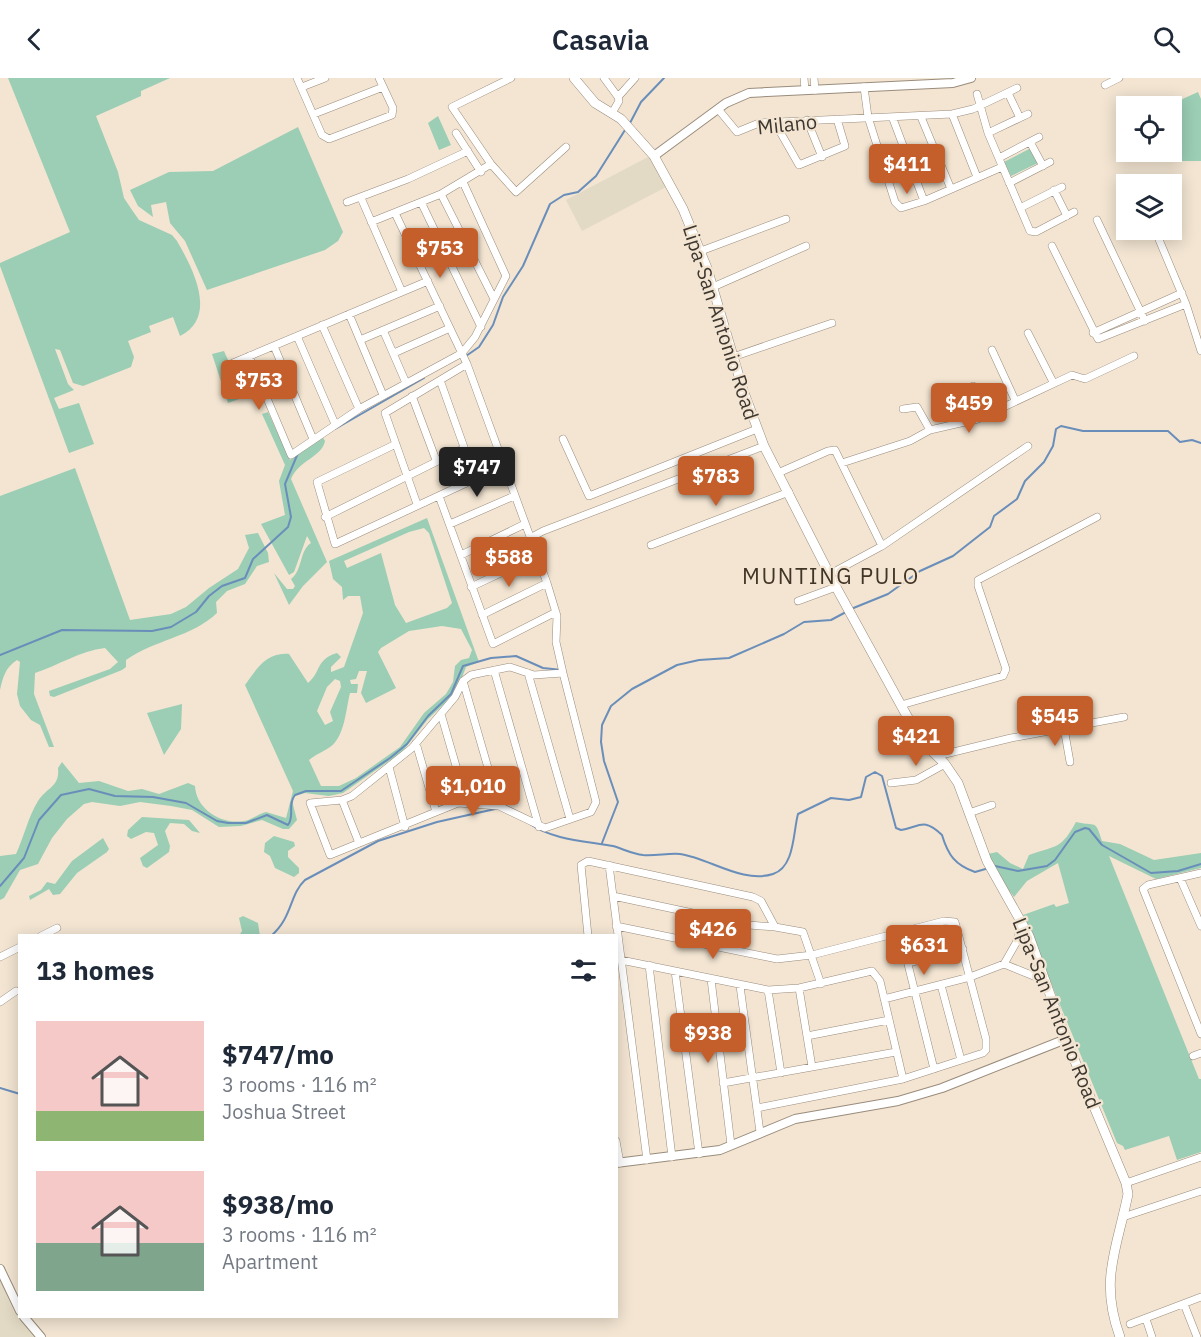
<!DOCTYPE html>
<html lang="en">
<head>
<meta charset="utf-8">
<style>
  :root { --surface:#fff; --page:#f6f6f7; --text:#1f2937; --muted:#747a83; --accent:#c45f2b }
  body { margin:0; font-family:"IBM Plex Sans",sans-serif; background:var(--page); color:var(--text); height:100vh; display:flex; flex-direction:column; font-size:22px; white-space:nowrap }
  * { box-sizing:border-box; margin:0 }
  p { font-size:20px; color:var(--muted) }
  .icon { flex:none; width:33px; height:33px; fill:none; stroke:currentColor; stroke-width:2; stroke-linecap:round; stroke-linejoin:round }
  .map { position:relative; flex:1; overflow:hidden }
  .panel { position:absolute; left:18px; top:856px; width:600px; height:384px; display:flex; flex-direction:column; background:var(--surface); border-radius:0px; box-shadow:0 3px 15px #0003 }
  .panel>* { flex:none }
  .tools { position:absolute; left:1116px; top:18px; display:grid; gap:12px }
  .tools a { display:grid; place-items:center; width:66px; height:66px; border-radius:0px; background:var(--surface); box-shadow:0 3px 15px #0003; font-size:30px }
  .price { position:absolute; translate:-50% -51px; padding:0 14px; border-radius:6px; background:var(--accent); color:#fff; font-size:20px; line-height:39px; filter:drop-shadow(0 2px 3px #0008) }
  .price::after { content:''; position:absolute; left:50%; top:36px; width:18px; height:14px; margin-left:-9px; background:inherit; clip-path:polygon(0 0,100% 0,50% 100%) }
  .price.active { background:#222; color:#fff }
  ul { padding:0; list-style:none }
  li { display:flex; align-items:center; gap:18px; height:150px; padding:0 18px }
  li span { display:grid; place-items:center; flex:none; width:168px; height:120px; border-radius:0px; color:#555 }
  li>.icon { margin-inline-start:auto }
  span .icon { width:72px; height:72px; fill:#fffc; stroke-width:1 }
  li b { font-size:26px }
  h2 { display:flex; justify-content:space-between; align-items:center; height:72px; padding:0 18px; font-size:26px }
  header { display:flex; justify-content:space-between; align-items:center; height:78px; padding:0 18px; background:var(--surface); font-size:27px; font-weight:600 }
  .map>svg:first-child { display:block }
  .education { fill:#e2dac4 }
  .green { fill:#9bceb4; fill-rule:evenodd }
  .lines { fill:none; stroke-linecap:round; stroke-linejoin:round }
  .stream { stroke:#6a8eba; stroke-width:2 }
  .minor-casing { stroke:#9a8c7c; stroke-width:8 }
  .tertiary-casing { stroke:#9a8c7c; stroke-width:10 }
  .secondary-casing { stroke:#9a8c7c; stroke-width:10 }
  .minor { stroke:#fff; stroke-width:7 }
  .tertiary { stroke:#fff; stroke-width:8 }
  .secondary { stroke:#fff; stroke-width:9 }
  .labels { text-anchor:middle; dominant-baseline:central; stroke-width:4.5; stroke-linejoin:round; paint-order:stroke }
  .street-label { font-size:20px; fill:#3d3730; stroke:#f3e5d2 }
  .quarter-label { font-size:22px; letter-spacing:1.5px; fill:#413526; stroke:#f3e5d2 }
</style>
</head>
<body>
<header><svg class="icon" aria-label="back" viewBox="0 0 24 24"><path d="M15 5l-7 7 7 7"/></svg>Casavia<svg class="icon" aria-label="search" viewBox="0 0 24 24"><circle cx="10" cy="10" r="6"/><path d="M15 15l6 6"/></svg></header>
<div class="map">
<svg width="1201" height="1259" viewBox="0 0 1201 1259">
  <rect width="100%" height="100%" fill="#f3e5d2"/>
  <path class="education" d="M650 78 666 109 582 153 566 122Z
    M0 1201 14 1234 36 1259H0Z"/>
  <path class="green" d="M8 0H170L141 13V18L96 38 118 94 124 120 132 132 139 142 172 157 177 163C192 189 219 239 180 258L173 239 149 248 151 254 128 263 134 279 131 289 83 308 73 305 60 272 55 271 68 306 74 312 54 320 59 331 79 325 94 366 69 375 0 188V185L70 154Z
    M1198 14 1201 21V83H1180L1162 74H1172V28H1167Z
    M438 38 451 67 439 72 428 45Z
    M298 49 343 154 338 163 325 172 207 212 185 163 170 145 166 124 151 127 153 139 138 128 130 112 169 94 213 93Z
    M1031 70 1038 85 1011 98 1004 84Z
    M224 273 242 314 250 310 253 316 228 325 212 276Z
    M268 334 290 382 322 358 325 363C322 379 299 382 291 401L327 484 303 508 289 527 274 495 287 511H293L295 508 291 501C303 492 299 473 311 465L307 458 294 494 289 497 261 446 285 437 279 403 285 387 262 336Z
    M75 390 130 542 171 536 186 529 209 510 238 491 249 470 245 457 258 455 268 475 269 484 257 488 245 506 227 513 216 524 217 535C192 559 154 562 126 582V589L122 592 54 619 50 618 49 613 110 591 118 584 105 570C80 573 59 587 35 595L34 616 54 669H49L40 647 31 642 20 628 17 616 20 584 17 582C5 590 3 599 0 612V418Z
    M427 440 479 584 466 589 456 615 428 641 402 674 343 715 329 718 305 715 295 718 292 723 297 742 289 751H283L262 742 241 748 219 749 192 732 171 728 140 724 120 728 92 724 84 726 67 741 52 760 38 786 20 792 4 820 0 822V778L16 776C24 759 28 739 38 723 47 709 60 709 58 690L62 684 79 705 99 703 128 713 142 711 159 716 188 705 195 708C196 731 221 747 244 743 251 742 258 736 266 734L286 740 293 713 245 607C256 592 266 574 289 576L308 605C322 593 315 582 337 575L341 579 331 589V594L344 589 363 535 360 518H348L343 522 342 509 333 501 329 483ZM424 450 429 455 452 525 447 530 406 545 395 527 381 475 347 490 344 483 409 454ZM442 548 461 551 472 572 469 580 461 582 455 588 453 604 446 616 424 635 400 669 356 700 339 708H321L309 682C316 676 323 674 330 669 345 659 346 630 350 615H357L358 606H351L350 602 356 601 359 593H367L361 615 366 625 396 610 378 574 381 570 409 553ZM335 601 340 603 341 609 330 634 333 643 325 647 317 633 327 609Z
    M182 626 181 651 164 677 147 635Z
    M142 739 189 742 200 755 192 753 184 746 170 745 165 753 170 768 169 774 147 790 143 788 140 780 158 767 154 755 146 754 131 761 127 758 128 752Z
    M1076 744C1096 749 1095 740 1102 763L1120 766 1154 782 1201 775V790L1156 801 1109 778 1199 1001H1201V1074L1177 1082 1169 1058 1125 1072 1123 1068 1117 1065 1023 837 1054 826 1056 829 1069 825 1058 785 1027 803 1014 819 998 798 988 776 997 774 1010 785 1023 791 1029 777C1058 767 1061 771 1076 744Z
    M274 758 294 764 295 768 288 773V779L299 790V795L294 799 275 790 270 778 264 774 265 765Z
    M103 760 109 771 107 774 77 795 60 816 53 817 49 811 30 822 29 818 41 812 47 804 55 806 72 783Z
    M243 838 258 845 260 858H239L242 853 239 840Z"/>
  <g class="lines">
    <path class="stream" d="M630 45 641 24 664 0
      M466 278 479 269 493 247 503 219 523 188 550 126 564 117 578 114 596 98 625 52
      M335 351 424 300
      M851 531 888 516 920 493 953 478 990 449 994 438 1017 421 1025 403 1044 384 1053 368 1056 351 1061 348 1083 353H1168L1180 364 1192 362 1201 365
      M0 577 62 552 152 553 171 549 196 534 209 518 222 508 245 500 253 481 288 449 291 439 285 406 298 375
      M530 746C553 762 586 763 613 768 623 771 633 776 643 777 656 778 668 775 680 776 709 780 743 806 773 796 795 789 793 754 798 736L831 720 849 722 861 719 866 699 875 694 882 698 896 750 901 752C920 749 923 739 942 757 948 777 955 787 975 794L989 790
      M602 765 618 724 604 683 601 664 602 647 611 628 632 611 677 587 699 582 729 580 784 556 804 544 831 542 846 534
      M995 788 1018 793 1047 788 1055 782 1075 754 1085 750 1089 751 1102 767 1151 795 1178 793 1201 786
      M0 808 24 780 39 742 61 717 89 711 115 718 153 719 186 725 217 743 228 745H246L267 737 288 747C295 738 287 727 295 717L306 713H341L390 680 407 666 428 638 451 616 463 588 491 580 516 578 543 590 562 592
      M271 858C293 839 289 817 305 802L378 763 437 744 495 731
      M0 1010 20 1016"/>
    <defs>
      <path id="minor" d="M297 0 322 57 329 61 392 37 393 30 379 0
        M511 0 452 29 491 86 516 114 566 69
        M604 0 618 19
        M804 0 805 12
        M814 0 815 12
        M1105 7 1119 0
        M302 9 325 0
        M864 9 868 39 895 124 901 130 924 123 1002 89
        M1008 15 1020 40
        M977 16 988 55 1030 153 1036 154 1074 134
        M718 31 737 54 759 45 952 36 973 31 1017 10
        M612 35 619 23 618 19 635 0
        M314 36 383 9
        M952 36 977 99
        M921 39 951 111
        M893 41 924 123
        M807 42 822 79
        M777 44 779 52 799 87 845 68 837 41
        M456 55 481 94
        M988 55 1028 36
        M1030 64 1043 88
        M999 80 1039 59
        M1009 105 1050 84
        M1054 112 1067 138
        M441 116 494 221
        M361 120 402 214
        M347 124 408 101 468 73
        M421 124 481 249
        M1020 130 1062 109
        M395 135 467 286 547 505 557 538 556 564 563 595 596 724 591 734 545 750 499 728 458 725 330 777 310 725 342 722 352 718 412 670 455 619 463 603 471 597 510 589 534 597 563 595
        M1097 142 1145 243
        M371 144 441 116 491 86
        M1155 152 1186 226 1201 273
        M1052 168 1098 261 1186 226
        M701 173 786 141
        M713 209 806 168
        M349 236 383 317
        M322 247 359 331
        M383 252 406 305
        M1028 255 1053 304
        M1093 255 1182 215
        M297 258 335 346
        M360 262 440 228
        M274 268 313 361
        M992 272 1015 322
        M394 275 450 250
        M249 278 291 377 359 331 462 275 475 259 506 198 463 104
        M733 279 832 245
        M233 285 428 203
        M440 302 475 400
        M973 308 979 327 978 341
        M412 318 436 382
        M903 331 917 329 930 352
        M563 361 589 418 757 351
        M396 366 317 404 335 466 505 387
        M842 385 910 363 930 352 978 341 1072 297 1085 301 1134 278
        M778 395 828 373 835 372 882 468
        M439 418 493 566 556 534
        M417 426 385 335 467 286
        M325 439 464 370
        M450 446 514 418
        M530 460 543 453 764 368
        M651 467 789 414
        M461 477 525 446
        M830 496 882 468 1028 368
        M471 509 537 478
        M798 523 836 509
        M482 537 547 505
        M494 592 539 749
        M528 595 570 741
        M463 603 499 728
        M901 627 1003 598 1006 591 978 508V502L1097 439
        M441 636 467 726
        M1064 650 1070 684
        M416 665 436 734
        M937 678 1011 660 1124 639
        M389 689 405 749
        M891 705 916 702 945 686
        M342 722 359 765
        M969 735 992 727
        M609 787 647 1082
        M1201 795 1148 807 1143 811 1201 956
        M1180 800 1201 848
        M613 818 749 847 775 849
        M616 848 777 881 812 877 944 843 955 844 986 961V972L983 975 903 1001 757 1030
        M900 854 934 991
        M41 858 57 850
        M588 858 581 787 588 783 753 819 761 823 775 849 803 854 821 906
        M0 879 20 869
        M616 881 768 912 799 910 872 893 880 903 903 1001
        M908 885 963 871
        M1004 886 1016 865 1022 844
        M649 887 672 1079
        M675 893 699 1076
        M711 901 731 1067
        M941 907 961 982
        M740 908 760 1054
        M799 910 812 989
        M768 912 781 995
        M884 921 970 899 1004 886 1046 903
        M0 924 16 913
        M807 958 889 942
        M1193 978 1201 975
        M723 1005 896 974
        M616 1063 620 1085
        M1126 1105 1201 1079
        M1123 1139 1201 1113
        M1184 1226 1197 1259
        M1146 1241 1152 1259
        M1130 1246 1201 1219"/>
      <path id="tertiary" d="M654 78 726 25 749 15 953 5 971 0
        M616 1085 720 1072 795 1041 898 1023 942 1010 1066 961
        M0 1191 20 1233
        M24 1239 41 1259"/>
      <path id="secondary" d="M574 0 595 25 621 41 654 78 683 131 707 190 743 312 764 368 836 509 919 660 945 686 958 705 987 783 1029 858 1069 969 1126 1105 1128 1116C1117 1171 1099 1202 1120 1259"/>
    </defs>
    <use href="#minor" class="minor-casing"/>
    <use href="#tertiary" class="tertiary-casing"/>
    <use href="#secondary" class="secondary-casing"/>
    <use href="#minor" class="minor"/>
    <use href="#tertiary" class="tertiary"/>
    <use href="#secondary" class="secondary"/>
  </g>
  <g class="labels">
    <g class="street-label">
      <text transform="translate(787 46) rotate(-6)">Milano</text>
      <text transform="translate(721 244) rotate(72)">Lipa-San Antonio Road</text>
      <text transform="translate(1057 935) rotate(68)">Lipa-San Antonio Road</text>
    </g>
    <g class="quarter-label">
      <text x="831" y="497">MUNTING PULO</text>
    </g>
  </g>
</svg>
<div class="tools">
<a><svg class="icon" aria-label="locate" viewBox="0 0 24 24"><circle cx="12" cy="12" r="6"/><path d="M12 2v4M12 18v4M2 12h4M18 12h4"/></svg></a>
<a><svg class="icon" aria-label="layers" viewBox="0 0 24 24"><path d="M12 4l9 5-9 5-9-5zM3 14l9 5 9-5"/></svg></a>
</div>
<b class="price" style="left:907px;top:117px">$411</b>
<b class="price" style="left:440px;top:201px">$753</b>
<b class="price" style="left:259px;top:333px">$753</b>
<b class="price" style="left:969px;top:356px">$459</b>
<b class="price active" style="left:477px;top:420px">$747</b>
<b class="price" style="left:716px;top:429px">$783</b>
<b class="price" style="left:509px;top:510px">$588</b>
<b class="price" style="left:1055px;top:669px">$545</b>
<b class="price" style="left:916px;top:689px">$421</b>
<b class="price" style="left:473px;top:739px">$1,010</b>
<b class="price" style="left:713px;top:882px">$426</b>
<b class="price" style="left:924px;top:898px">$631</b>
<b class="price" style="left:708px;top:986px">$938</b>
<section class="panel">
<h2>13 homes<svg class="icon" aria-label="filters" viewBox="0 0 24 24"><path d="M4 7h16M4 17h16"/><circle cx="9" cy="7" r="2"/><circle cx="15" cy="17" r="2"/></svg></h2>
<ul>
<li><span style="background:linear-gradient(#f6c9c9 75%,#8fb573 0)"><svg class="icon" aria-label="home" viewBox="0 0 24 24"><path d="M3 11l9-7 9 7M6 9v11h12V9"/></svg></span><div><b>$747/mo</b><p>3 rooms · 116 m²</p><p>Joshua Street</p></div></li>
<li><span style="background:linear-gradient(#f6c9c9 60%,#7fa58c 0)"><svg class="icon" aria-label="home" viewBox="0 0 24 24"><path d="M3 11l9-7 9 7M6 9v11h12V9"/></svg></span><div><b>$938/mo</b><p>3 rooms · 116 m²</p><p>Apartment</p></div></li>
</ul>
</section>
</div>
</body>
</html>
